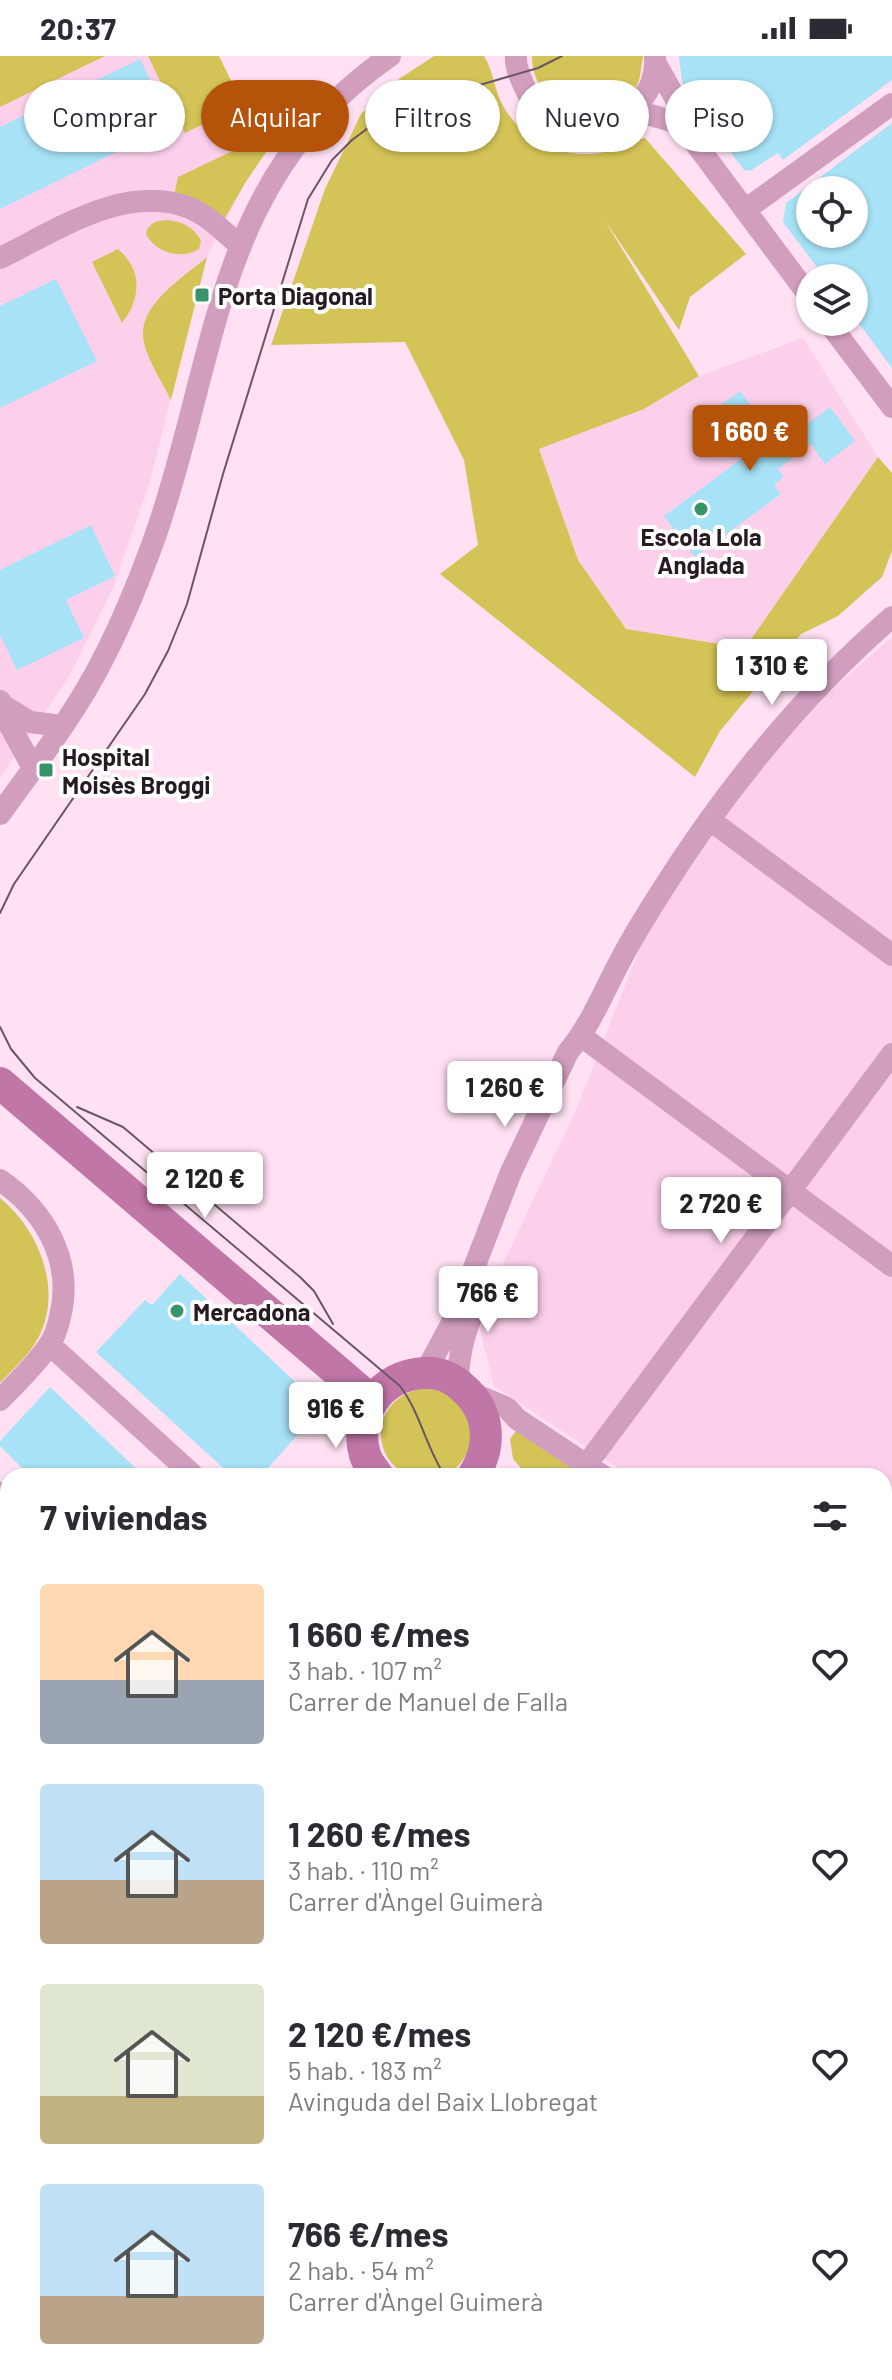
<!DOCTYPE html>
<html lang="es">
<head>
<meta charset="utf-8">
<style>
  :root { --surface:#fff; --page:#f7f7f7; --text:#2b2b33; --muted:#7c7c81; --accent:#b45309 }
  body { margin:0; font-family:Barlow,sans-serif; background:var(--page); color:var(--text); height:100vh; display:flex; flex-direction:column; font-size:30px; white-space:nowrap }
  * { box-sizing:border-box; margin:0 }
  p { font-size:26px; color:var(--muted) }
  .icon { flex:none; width:44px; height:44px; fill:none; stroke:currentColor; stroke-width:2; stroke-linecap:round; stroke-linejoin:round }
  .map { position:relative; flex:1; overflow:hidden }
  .details { position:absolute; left:0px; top:1412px; width:892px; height:912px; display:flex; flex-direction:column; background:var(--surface); border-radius:24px 24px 0 0; box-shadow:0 2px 6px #0004 }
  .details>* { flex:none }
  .hud { position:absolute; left:24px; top:24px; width:844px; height:72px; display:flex; gap:16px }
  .tools { position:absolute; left:796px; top:120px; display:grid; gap:16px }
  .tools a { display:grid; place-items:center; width:72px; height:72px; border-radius:50%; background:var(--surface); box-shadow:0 2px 6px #0004; font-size:40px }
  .price { position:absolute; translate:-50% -68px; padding:0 18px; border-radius:8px; background:#fff; color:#222; font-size:26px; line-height:52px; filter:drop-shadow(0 2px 4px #0008) }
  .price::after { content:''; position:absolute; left:50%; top:48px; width:24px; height:18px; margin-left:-12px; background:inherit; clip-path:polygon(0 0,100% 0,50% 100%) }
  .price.active { background:var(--accent); color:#fff }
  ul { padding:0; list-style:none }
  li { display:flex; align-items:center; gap:24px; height:200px; padding:0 40px }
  li span { display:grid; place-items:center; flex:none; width:224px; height:160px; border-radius:8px; color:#555 }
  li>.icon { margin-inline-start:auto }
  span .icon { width:96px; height:96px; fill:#fffc; stroke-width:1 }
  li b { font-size:34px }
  h2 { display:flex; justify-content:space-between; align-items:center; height:96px; padding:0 40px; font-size:34px }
  .tag { padding:0 28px; border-radius:36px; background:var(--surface); box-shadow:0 2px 6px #0004; font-size:28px; line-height:72px }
  .tag.active { background:var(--accent); color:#fff }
  .status { display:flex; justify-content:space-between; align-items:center; height:56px; padding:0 40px; background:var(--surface); direction:ltr }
  .status svg { height:22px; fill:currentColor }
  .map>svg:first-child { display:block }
  .built { fill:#fcd0eb }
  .green { fill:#d4c457 }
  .building { fill:#a7e2f6; fill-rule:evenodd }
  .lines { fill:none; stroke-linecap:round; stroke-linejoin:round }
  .street { stroke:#d19ebe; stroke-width:22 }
  .secondary { stroke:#c076a7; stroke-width:32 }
  .tram { stroke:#695762; stroke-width:2 }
  .poi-dot { fill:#37936a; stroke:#fff; stroke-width:3 }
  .labels { text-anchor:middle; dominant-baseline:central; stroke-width:8; stroke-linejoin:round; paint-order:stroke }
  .poi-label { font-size:24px; font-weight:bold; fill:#271a22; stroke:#fff; text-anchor:start }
</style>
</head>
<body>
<div class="status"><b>20:37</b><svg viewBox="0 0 49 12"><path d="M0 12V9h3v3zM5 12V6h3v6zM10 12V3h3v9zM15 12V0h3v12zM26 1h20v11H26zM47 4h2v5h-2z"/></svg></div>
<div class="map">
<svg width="892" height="2324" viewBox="0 0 892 2324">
  <rect width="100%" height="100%" fill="#ffe1f3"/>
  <path class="built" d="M105 0H148L185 76 243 49 272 76 275 83 245 127 207 201 150 425 113 532 69 621 0 722V51Z
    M803 282 878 401 745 592 626 573 578 504 539 393 644 353 699 320Z
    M892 581V1810L884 1784V1420H630L494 1330 477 1263 576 1054 645 879 741 731 836 630Z
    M884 2192 892 2202V2282L884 2291Z
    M645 2316H875L866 2324H636Z"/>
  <path class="green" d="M0 0H105L0 51Z
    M148 0H219L243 49 185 77Z
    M434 0H484C493 14 494 31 501 46 520 84 563 105 604 96 618 93 631 85 645 82L746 198 690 241 679 274 604 163 699 320 644 353 539 393 578 504 626 573 745 592 878 401 892 417V495L882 521 838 560 801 578 720 675 695 721 440 518 478 489 464 404 405 286 271 289 325 133 361 58 399 23Z
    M532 0H643V2C641 10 641 20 638 27 616 82 532 62 532 0Z
    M272 76 275 83 245 127 225 162 174 140 178 121Z
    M168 164C183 166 194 171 201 185L199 193C182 204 155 197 146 178 148 167 157 164 168 164Z
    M118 193C143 214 141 243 122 267L92 206Z
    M207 201 171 344C162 326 149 307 144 287 135 250 183 222 207 201Z
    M0 1142C41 1175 66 1241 34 1289 25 1303 11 1315 0 1327Z
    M381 1378a45 45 0 1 1 90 0a45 45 0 1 1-90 0Z
    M516 1375 584 1420H577L566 1413 564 1420H528L513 1403 510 1383Z"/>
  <path class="building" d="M679 0H892V24L783 104 778 97 750 115 744 114 691 42 682 26Z
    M140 3 172 69 0 153V71Z
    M892 67V312L854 261V222H825L783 166 786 147ZM810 134H854V178H810Z
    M56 223 97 305 0 352V250Z
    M740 335 780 388 830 351 855 385 825 408 811 388 778 413 784 421 774 429 781 438 695 501 664 460 748 398 715 353Z
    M91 469 115 520 66 544 84 582 17 614 0 579V514Z
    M180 1218 322 1351 261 1420H232L96 1296 145 1244 152 1249Z
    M50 1331 144 1420H30L0 1390V1385Z"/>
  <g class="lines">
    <path class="street" d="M516 0C515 11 520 20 524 30 552 96 660 73 655 0
      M656 8 681 52V68
      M624 59H651L681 68 810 241
      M745 154 892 48
      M0 202C56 175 126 126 190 152 209 160 224 176 239 189
      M828 266 892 351
      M0 645 4 659 33 712
      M2 649 30 666 63 670
      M0 758C37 707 76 657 104 601 124 562 141 520 156 478 219 297 214 122 390 0
      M710 764 892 899
      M581 980 892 1210
      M0 1124C45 1155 74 1205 60 1261 58 1270 55 1281 49 1289 36 1309 16 1327 0 1344
      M50 1289 194 1420
      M425 1317 455 1261 511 1116 568 996C590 970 603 937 619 907 631 884 645 861 659 839 722 738 802 639 892 561
      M458 1327C458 1296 466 1273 477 1245
      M467 1335 507 1352 517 1363 603 1420
      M587 1408 892 998
      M0 1437 8 1444
      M884 1486 892 1476
      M884 1727 892 1720
      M0 1881 8 1877
      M0 1919 8 1914
      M884 2087 892 2080
      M0 2101 8 2105
      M0 2223 8 2235
      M0 2276 8 2255
      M514 2316 523 2324
      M551 2316 558 2324
      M121 2324V2316
      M231 2324 242 2316
      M598 2324 608 2316"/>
    <path class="secondary" d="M0 1027 372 1345
      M378 1420C373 1413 367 1406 365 1399 353 1358 381 1319 424 1317 439 1316 453 1322 463 1332 491 1356 492 1391 473 1420
      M884 1827 892 1837
      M884 1886 892 1896"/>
    <path class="tram" d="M0 857 14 828 145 638 168 595 187 548 223 418 308 143 332 104 352 84 379 64 418 47 538 12 562 0
      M0 971 11 993 35 1022 400 1330C421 1358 426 1392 445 1420
      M77 1051 123 1071 300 1221 314 1235 333 1268
      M0 1902 8 1897
      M884 1908 892 1916"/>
  </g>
  <g class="poi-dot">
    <rect x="194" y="231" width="16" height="16" rx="4"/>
    <circle cx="701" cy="453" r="8"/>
    <rect x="38" y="706" width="16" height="16" rx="4"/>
    <circle cx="177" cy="1255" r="8"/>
  </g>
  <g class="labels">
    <g class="poi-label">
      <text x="218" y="239">Porta Diagonal</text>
      <text x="701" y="480" text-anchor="middle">Escola Lola<tspan x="701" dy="28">Anglada</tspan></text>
      <text x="62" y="700">Hospital<tspan x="62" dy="28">Moisès Broggi</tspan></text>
      <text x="193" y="1255">Mercadona</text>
    </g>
  </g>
</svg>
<div class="tools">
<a><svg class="icon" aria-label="locate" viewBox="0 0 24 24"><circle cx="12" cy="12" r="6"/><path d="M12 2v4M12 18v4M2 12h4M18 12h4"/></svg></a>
<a><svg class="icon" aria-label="layers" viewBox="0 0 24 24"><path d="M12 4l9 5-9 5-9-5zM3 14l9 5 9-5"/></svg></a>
</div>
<b class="price active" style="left:750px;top:417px">1 660 €</b>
<b class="price" style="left:772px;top:651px">1 310 €</b>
<b class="price" style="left:505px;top:1073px">1 260 €</b>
<b class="price" style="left:205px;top:1164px">2 120 €</b>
<b class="price" style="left:721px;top:1189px">2 720 €</b>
<b class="price" style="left:488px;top:1278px">766 €</b>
<b class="price" style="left:336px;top:1394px">916 €</b>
<div class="hud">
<a class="tag">Comprar</a>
<a class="tag active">Alquilar</a>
<a class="tag">Filtros</a>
<a class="tag">Nuevo</a>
<a class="tag">Piso</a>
</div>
<section class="details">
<h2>7 viviendas<svg class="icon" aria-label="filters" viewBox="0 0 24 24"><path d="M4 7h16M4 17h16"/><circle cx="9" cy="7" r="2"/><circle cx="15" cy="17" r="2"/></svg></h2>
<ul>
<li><span style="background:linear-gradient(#ffd9b3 60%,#9aa5b1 0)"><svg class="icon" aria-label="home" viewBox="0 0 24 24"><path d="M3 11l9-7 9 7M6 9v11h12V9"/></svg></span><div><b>1 660 €/mes</b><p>3 hab. · 107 m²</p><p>Carrer de Manuel de Falla</p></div><svg class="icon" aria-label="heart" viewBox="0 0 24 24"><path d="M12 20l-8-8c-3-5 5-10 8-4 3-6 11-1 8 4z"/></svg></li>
<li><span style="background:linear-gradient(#bfe0f5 60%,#b9a48a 0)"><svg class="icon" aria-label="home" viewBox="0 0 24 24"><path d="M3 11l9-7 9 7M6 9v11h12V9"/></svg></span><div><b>1 260 €/mes</b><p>3 hab. · 110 m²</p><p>Carrer d'Àngel Guimerà</p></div><svg class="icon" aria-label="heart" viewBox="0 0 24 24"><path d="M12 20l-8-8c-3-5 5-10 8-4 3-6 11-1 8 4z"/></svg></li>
<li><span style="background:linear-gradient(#dfe7d0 70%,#c2b280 0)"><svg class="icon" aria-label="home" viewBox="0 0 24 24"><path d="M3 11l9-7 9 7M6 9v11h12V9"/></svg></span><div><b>2 120 €/mes</b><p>5 hab. · 183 m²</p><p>Avinguda del Baix Llobregat</p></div><svg class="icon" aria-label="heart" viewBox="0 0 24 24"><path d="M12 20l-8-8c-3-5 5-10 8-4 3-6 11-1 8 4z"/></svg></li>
<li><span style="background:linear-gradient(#bfe0f5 70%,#b9a48a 0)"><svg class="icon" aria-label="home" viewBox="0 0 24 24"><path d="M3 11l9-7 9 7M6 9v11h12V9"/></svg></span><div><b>766 €/mes</b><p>2 hab. · 54 m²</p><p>Carrer d'Àngel Guimerà</p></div><svg class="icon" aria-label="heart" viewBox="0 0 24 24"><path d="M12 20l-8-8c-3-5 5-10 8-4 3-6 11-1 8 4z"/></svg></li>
</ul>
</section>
</div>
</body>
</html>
